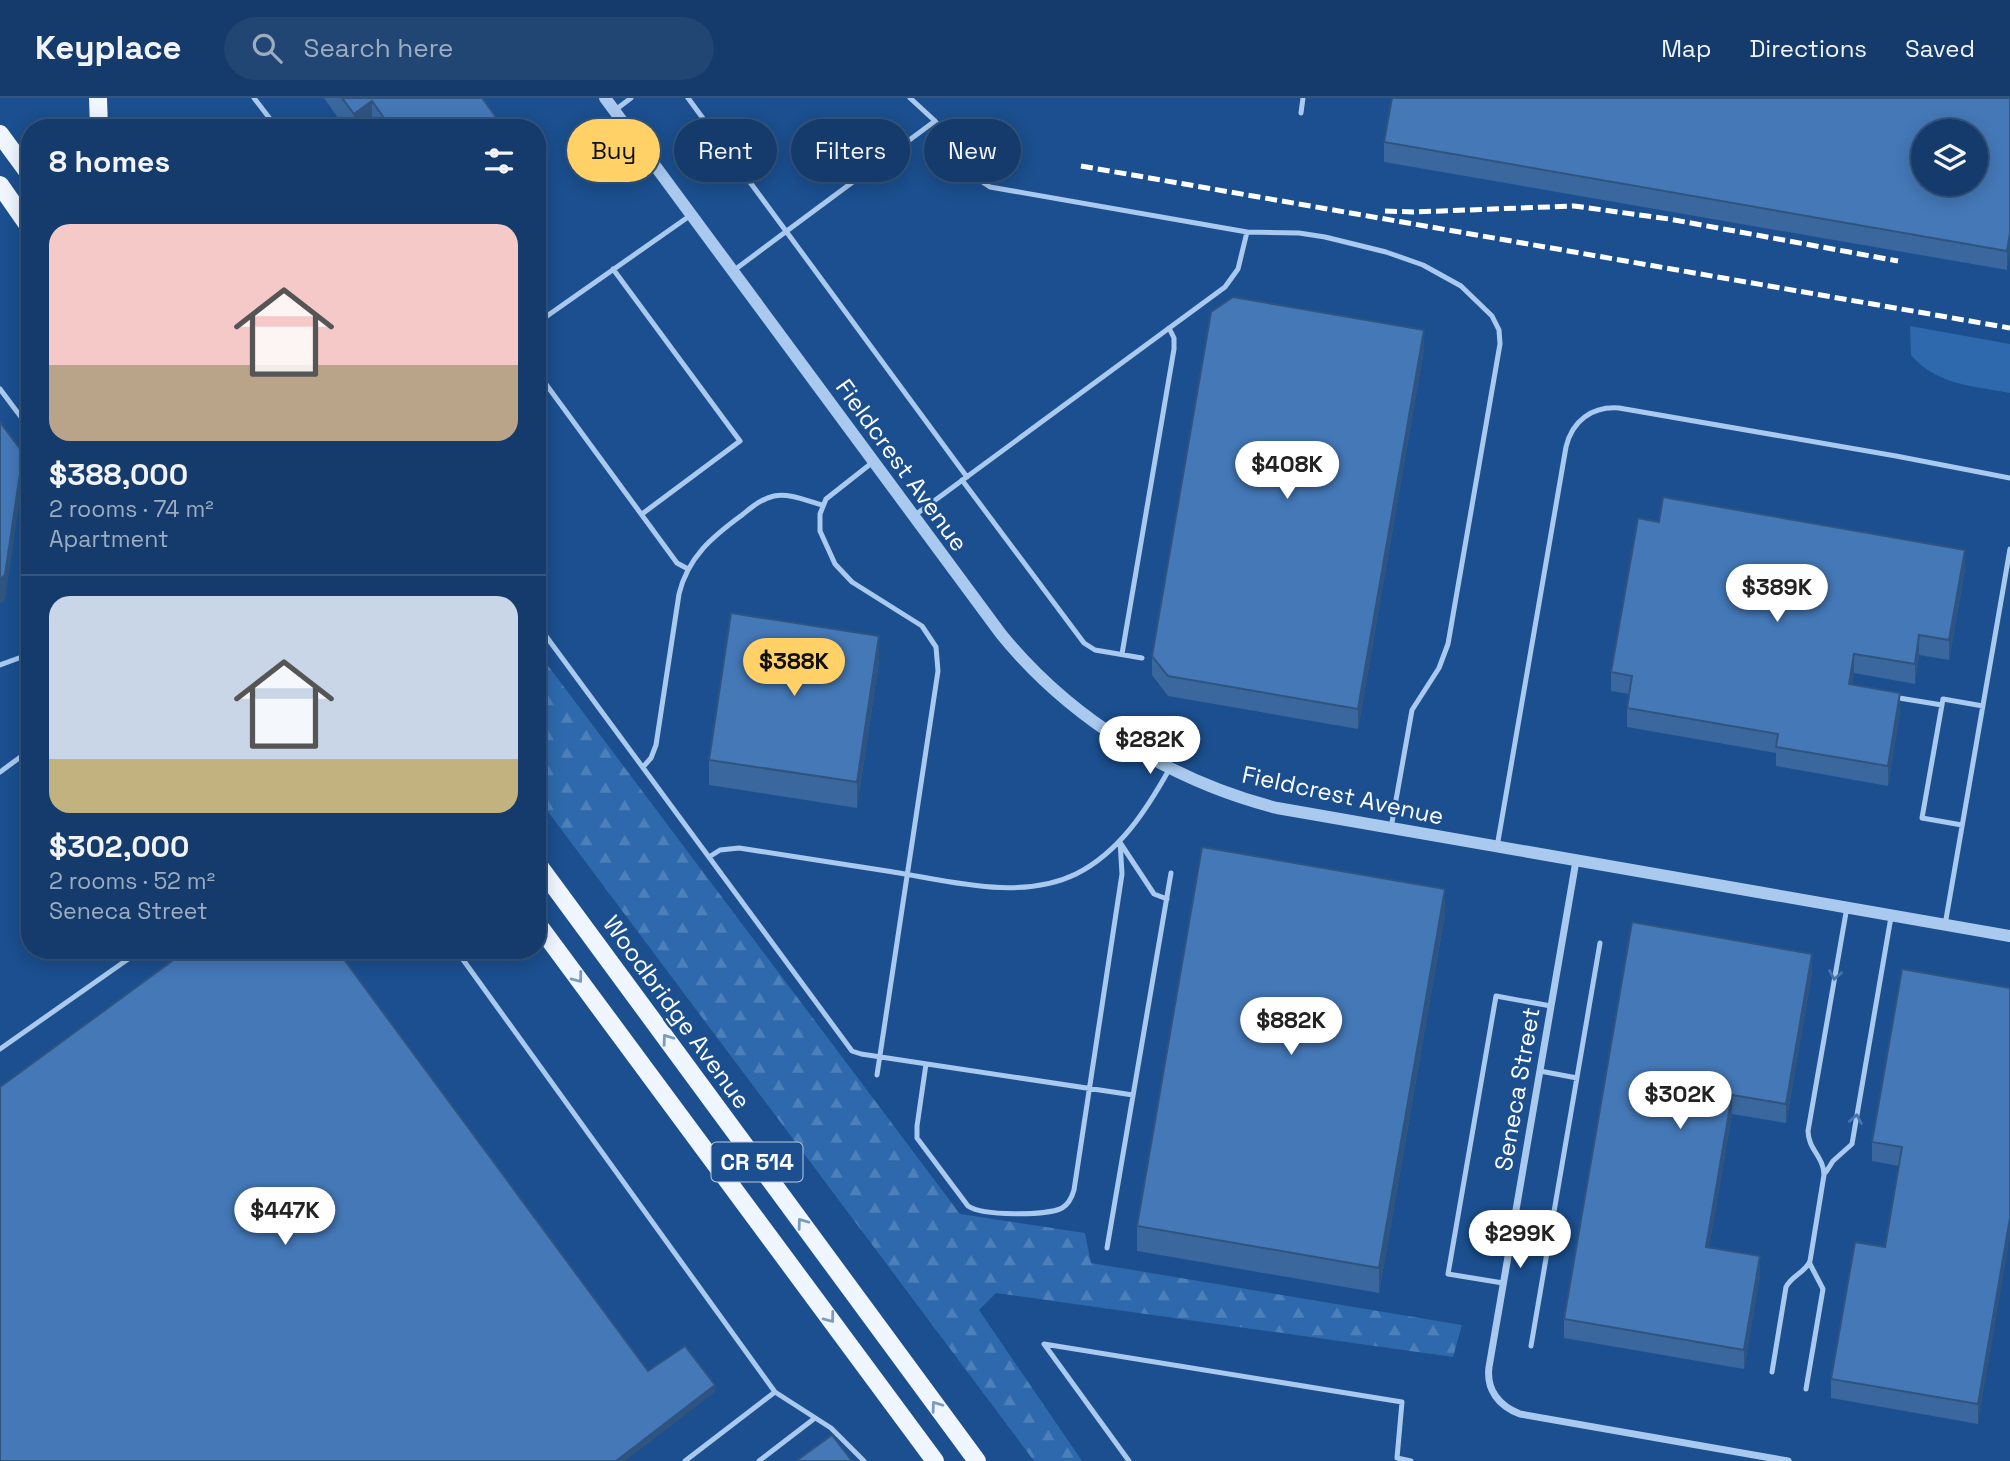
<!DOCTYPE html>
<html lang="en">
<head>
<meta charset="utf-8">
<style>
  :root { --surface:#143b6b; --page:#214673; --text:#f1f3f6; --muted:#9dadc1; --line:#33557e; --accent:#ffd166 }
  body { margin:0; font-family:"Space Grotesk",sans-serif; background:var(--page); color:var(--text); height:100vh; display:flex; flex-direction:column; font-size:26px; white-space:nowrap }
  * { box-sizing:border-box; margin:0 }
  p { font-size:23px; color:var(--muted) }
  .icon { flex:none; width:38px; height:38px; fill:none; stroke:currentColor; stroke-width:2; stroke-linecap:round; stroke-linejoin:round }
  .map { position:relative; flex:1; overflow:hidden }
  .side { position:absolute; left:21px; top:21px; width:525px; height:840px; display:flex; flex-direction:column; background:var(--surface); border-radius:28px; box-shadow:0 4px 18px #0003,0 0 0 2px var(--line) }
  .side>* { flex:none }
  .banner { position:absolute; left:567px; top:21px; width:665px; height:63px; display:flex; gap:14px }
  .controls { position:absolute; left:1911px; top:21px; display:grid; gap:14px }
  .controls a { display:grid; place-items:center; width:77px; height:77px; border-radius:50%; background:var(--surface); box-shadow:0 4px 18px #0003,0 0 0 2px var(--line); font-size:35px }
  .price { position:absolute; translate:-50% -60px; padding:0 16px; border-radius:24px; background:#fff; color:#222; font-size:23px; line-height:46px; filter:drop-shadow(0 2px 4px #0008) }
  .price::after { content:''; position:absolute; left:50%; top:42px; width:21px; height:16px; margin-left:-10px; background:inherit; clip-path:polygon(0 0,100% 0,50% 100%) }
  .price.active { background:var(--accent); color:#111 }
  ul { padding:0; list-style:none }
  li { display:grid; align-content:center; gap:14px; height:371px; padding:0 28px }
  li+li { border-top:2px solid var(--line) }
  li span { display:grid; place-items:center; height:217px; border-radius:21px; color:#555 }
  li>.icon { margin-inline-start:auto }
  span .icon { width:126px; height:126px; fill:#fffc; stroke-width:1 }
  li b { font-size:30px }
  h2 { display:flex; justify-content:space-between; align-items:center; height:84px; padding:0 28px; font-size:30px }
  .pill { padding:0 24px; border-radius:32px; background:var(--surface); box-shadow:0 4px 18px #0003,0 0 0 2px var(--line); font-size:24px; line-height:63px }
  .pill.active { background:var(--accent); color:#111 }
  header { display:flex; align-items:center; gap:42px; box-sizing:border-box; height:98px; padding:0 35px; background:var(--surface); border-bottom:2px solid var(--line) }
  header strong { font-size:33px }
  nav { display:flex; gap:38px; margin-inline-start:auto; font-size:24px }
  .search { width:490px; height:63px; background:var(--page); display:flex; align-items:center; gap:18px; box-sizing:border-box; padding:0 24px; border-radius:38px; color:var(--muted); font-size:26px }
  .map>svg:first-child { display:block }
  .green { fill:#2e69ad }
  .forest { fill:url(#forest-firs) }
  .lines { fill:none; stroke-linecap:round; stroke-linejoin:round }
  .service { stroke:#a9c9ee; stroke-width:5 }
  .minor { stroke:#a9c9ee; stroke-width:7 }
  .tertiary { stroke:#a9c9ee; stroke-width:12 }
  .primary { stroke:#f0f6ff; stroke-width:18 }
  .rail { stroke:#fff; stroke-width:5; stroke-dasharray:12 5; stroke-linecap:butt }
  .wall { fill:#3a679d }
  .shaded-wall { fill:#305480 }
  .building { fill:#4478b7; stroke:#305480; stroke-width:2; fill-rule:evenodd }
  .oneway { stroke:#4674ac }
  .oneway2 { stroke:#7b9ac1 }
  .labels { text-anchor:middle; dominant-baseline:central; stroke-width:5; stroke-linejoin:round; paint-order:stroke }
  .shield { fill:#1b4f8f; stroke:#bbcadd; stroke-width:2 }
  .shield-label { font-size:23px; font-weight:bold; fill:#fff }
  .street-label { font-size:24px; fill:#fff; stroke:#1b4f8f }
</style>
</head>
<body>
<header>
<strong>Keyplace</strong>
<div class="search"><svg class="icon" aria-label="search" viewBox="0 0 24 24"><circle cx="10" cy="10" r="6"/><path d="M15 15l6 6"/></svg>Search here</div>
<nav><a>Map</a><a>Directions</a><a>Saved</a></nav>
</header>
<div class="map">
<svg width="2010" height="1363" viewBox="0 0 2010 1363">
  <defs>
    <pattern id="forest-firs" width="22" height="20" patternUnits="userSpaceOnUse" patternTransform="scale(1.75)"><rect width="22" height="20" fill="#2e69ad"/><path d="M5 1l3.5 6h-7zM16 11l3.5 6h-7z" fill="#4d80b9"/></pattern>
  </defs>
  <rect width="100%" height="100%" fill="#1b4f8f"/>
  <path class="green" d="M1910 228 2010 246V295C1974 288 1936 287 1911 257Z"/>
  <path class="forest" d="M537 553 960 1116 1085 1135 1091 1165 1462 1227 1453 1259 996 1195 979 1212 1082 1363H1034L537 699Z"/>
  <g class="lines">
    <path class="service" d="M254 0 277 30
      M688 0 967 379
      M910 0 935 23 978 81 990 89 1247 134 1299 135 1325 139 1386 154 1423 167 1461 188 1492 218 1499 232 1500 246 1448 546 1439 570 1412 612 1391 730
      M614 13 631 0
      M1301 15 1303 0
      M613 171 740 343 642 416
      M733 173 935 23
      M537 225 691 117
      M537 274 677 465 688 471
      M0 291 30 331
      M873 364 826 401 820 416V433L835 466 852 484 922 528 936 549 938 573 877 977
      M962 382 1084 545 1095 552 1142 560
      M915 417 1225 189 1238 171 1247 134
      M537 526 852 953 861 956 1133 997
      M1122 556 1174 251V240L1169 230
      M0 567 30 556
      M1893 599 1942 607
      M643 669 651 660 656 647 679 496C688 459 712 439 742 417 752 409 761 401 774 398 790 395 807 403 822 407
      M0 674 30 652
      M1962 727 1922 720 1943 601 1983 608
      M1121 746 1154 796 1167 801
      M1497 749 1566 349C1572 323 1592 308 1619 310L1896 358 2010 380
      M709 759 720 752 739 750C788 758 838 765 887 773 946 782 1019 804 1076 776 1120 754 1147 711 1170 670
      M1945 827 2010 451
      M456 852 775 1294 685 1363
      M0 951 141 852
      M926 966 917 1028V1040L968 1108C982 1118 1047 1118 1062 1110 1069 1106 1072 1099 1074 1092L1122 776 1120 743
      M1540 973 1577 980
      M1826 1074 1833 1063 1852 1046 1891 819
      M1514 1122 1552 1128
      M1107 1150 1171 775
      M1503 1185 1448 1176 1496 898 1551 908
      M1531 1248 1600 845
      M1772 1274 1786 1189C1792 1177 1805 1175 1810 1163L1824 1077C1824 1059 1808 1051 1808 1033L1847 809
      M1806 1291 1823 1191 1810 1166
      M775 1294 831 1330 864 1363
      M759 1363 815 1320
      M1129 1363 1044 1246 1402 1304 1397 1360 1411 1363"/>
    <path class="minor" d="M1576 763 1489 1269C1486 1292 1499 1308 1520 1316L1788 1363"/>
    <path class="tertiary" d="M605 0 1001 536C1070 621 1171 683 1277 710L2010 838"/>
    <path class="primary" d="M98 0 99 30
      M0 36 30 77
      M0 87 30 130
      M537 765 977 1363
      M537 825 935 1363"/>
    <path class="rail" d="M1081 68 2010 230
      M1385 113 1413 114 1574 108 1669 121 1898 163"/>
  </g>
  <path class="wall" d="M324 0H482L496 30H373L372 28 370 30H345Z
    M2010 0 2007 172 1384 64V44Z
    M1424 251 1358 631 1168 598 1152 577V558Z
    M1965 471 1949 562 1919 557 1915 586 1854 575 1852 587 1900 614 1888 688 1776 668V655L1627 629V610L1629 596 1611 593V574Z
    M879 563 857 710 709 687V662Z
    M1445 816 1379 1195 1137 1153V1128Z
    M1812 875 1786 1025 1732 1016 1709 1149 1760 1177 1744 1271 1564 1240V1221Z
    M2010 890 1978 1326 1831 1300V1281L1885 1149 1899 1068 1872 1063V1044Z"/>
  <path class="shaded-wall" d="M372 3V28L370 30H354V16Z
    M496 19V30H482Z
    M2010 135V155L2007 172V153Z
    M1424 232V251L1358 631V611Z
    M23 355V380L5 502 0 506V481Z
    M1965 452V471L1949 562V542Z
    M1919 537V557L1915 586V566Z
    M879 538V563L857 710V684Z
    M1854 556V575L1849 605V586Z
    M1900 595V614L1888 688V668Z
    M1445 791V816L1379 1195V1170Z
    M1812 856V875L1786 1025V1006Z
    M1732 997V1016L1706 1168V1149Z
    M2010 1120V1139L1978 1326V1306Z
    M1760 1158V1177L1744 1271V1252Z
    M715 1287V1294L625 1363H616Z"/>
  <path class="building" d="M342 0H482L496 19 482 30H391L372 3 354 16Z
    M1392 0H2010V135L2007 153 1384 44ZM1923 33H1976V86H1923Z
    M1233 199 1424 232 1358 611 1168 578 1152 558 1211 214Z
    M0 324 23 355 5 477 0 481Z
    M1663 399 1965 452 1949 542 1919 537 1915 566 1854 556 1849 586 1900 595 1888 668 1776 649 1778 636 1627 610 1632 578 1611 574 1638 420 1659 424Z
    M731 515 879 538 857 684 709 662Z
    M1202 749 1445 791 1379 1170 1137 1128Z
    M1632 824 1812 856 1786 1006 1732 997 1706 1149 1760 1158 1744 1252 1564 1221Z
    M187 852H337L648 1273 685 1248 715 1287 616 1363H0V989Z
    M1902 871 2010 890V1120L1978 1306 1831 1281 1855 1144 1885 1149 1902 1049 1872 1044Z
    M832 1337 852 1363H796Z"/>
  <defs><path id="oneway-chevron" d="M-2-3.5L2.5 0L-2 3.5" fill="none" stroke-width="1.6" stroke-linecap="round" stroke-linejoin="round" transform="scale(1.75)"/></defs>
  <g class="oneway">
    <use href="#oneway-chevron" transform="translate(1835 877) rotate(100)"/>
    <use href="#oneway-chevron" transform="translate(1856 1021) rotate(-80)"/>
  </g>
  <g class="oneway2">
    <use href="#oneway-chevron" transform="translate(578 880) rotate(53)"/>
    <use href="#oneway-chevron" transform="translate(667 941) rotate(-126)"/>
    <use href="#oneway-chevron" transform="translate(802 1125) rotate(-126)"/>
    <use href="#oneway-chevron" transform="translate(830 1220) rotate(53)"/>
    <use href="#oneway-chevron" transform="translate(936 1308) rotate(-126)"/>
  </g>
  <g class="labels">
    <rect class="shield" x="711.5" y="1044.5" width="91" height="39" rx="5"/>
    <g class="shield-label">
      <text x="757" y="1064">CR 514</text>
    </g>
    <g class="street-label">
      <text transform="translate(902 367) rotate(54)">Fieldcrest Avenue</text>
      <text transform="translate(1343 697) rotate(12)">Fieldcrest Avenue</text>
      <text transform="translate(677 914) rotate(54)">Woodbridge Avenue</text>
      <text transform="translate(1517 991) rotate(-80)">Seneca Street</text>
    </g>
  </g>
</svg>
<div class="controls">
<a><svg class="icon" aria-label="layers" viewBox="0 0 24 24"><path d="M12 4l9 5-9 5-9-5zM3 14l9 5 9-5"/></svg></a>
</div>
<b class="price" style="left:1287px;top:403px">$408K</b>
<b class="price" style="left:1777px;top:526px">$389K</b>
<b class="price active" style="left:794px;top:600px">$388K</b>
<b class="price" style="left:1150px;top:678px">$282K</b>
<b class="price" style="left:1291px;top:959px">$882K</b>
<b class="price" style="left:1680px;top:1033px">$302K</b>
<b class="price" style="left:285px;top:1149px">$447K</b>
<b class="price" style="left:1520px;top:1172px">$299K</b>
<div class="banner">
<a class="pill active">Buy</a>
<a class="pill">Rent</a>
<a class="pill">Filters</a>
<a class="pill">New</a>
</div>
<section class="side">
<h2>8 homes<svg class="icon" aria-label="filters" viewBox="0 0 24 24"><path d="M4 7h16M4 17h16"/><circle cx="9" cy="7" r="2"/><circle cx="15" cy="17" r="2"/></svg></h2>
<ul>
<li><span style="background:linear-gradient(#f6c9c9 65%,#b9a48a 0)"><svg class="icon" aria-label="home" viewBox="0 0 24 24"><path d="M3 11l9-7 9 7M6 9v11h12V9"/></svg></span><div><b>$388,000</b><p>2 rooms · 74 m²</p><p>Apartment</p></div></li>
<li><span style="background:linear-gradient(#c9d6e8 75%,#c2b280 0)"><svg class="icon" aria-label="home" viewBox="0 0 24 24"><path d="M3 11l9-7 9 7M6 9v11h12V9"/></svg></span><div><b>$302,000</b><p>2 rooms · 52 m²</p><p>Seneca Street</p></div></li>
</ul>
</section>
</div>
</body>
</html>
